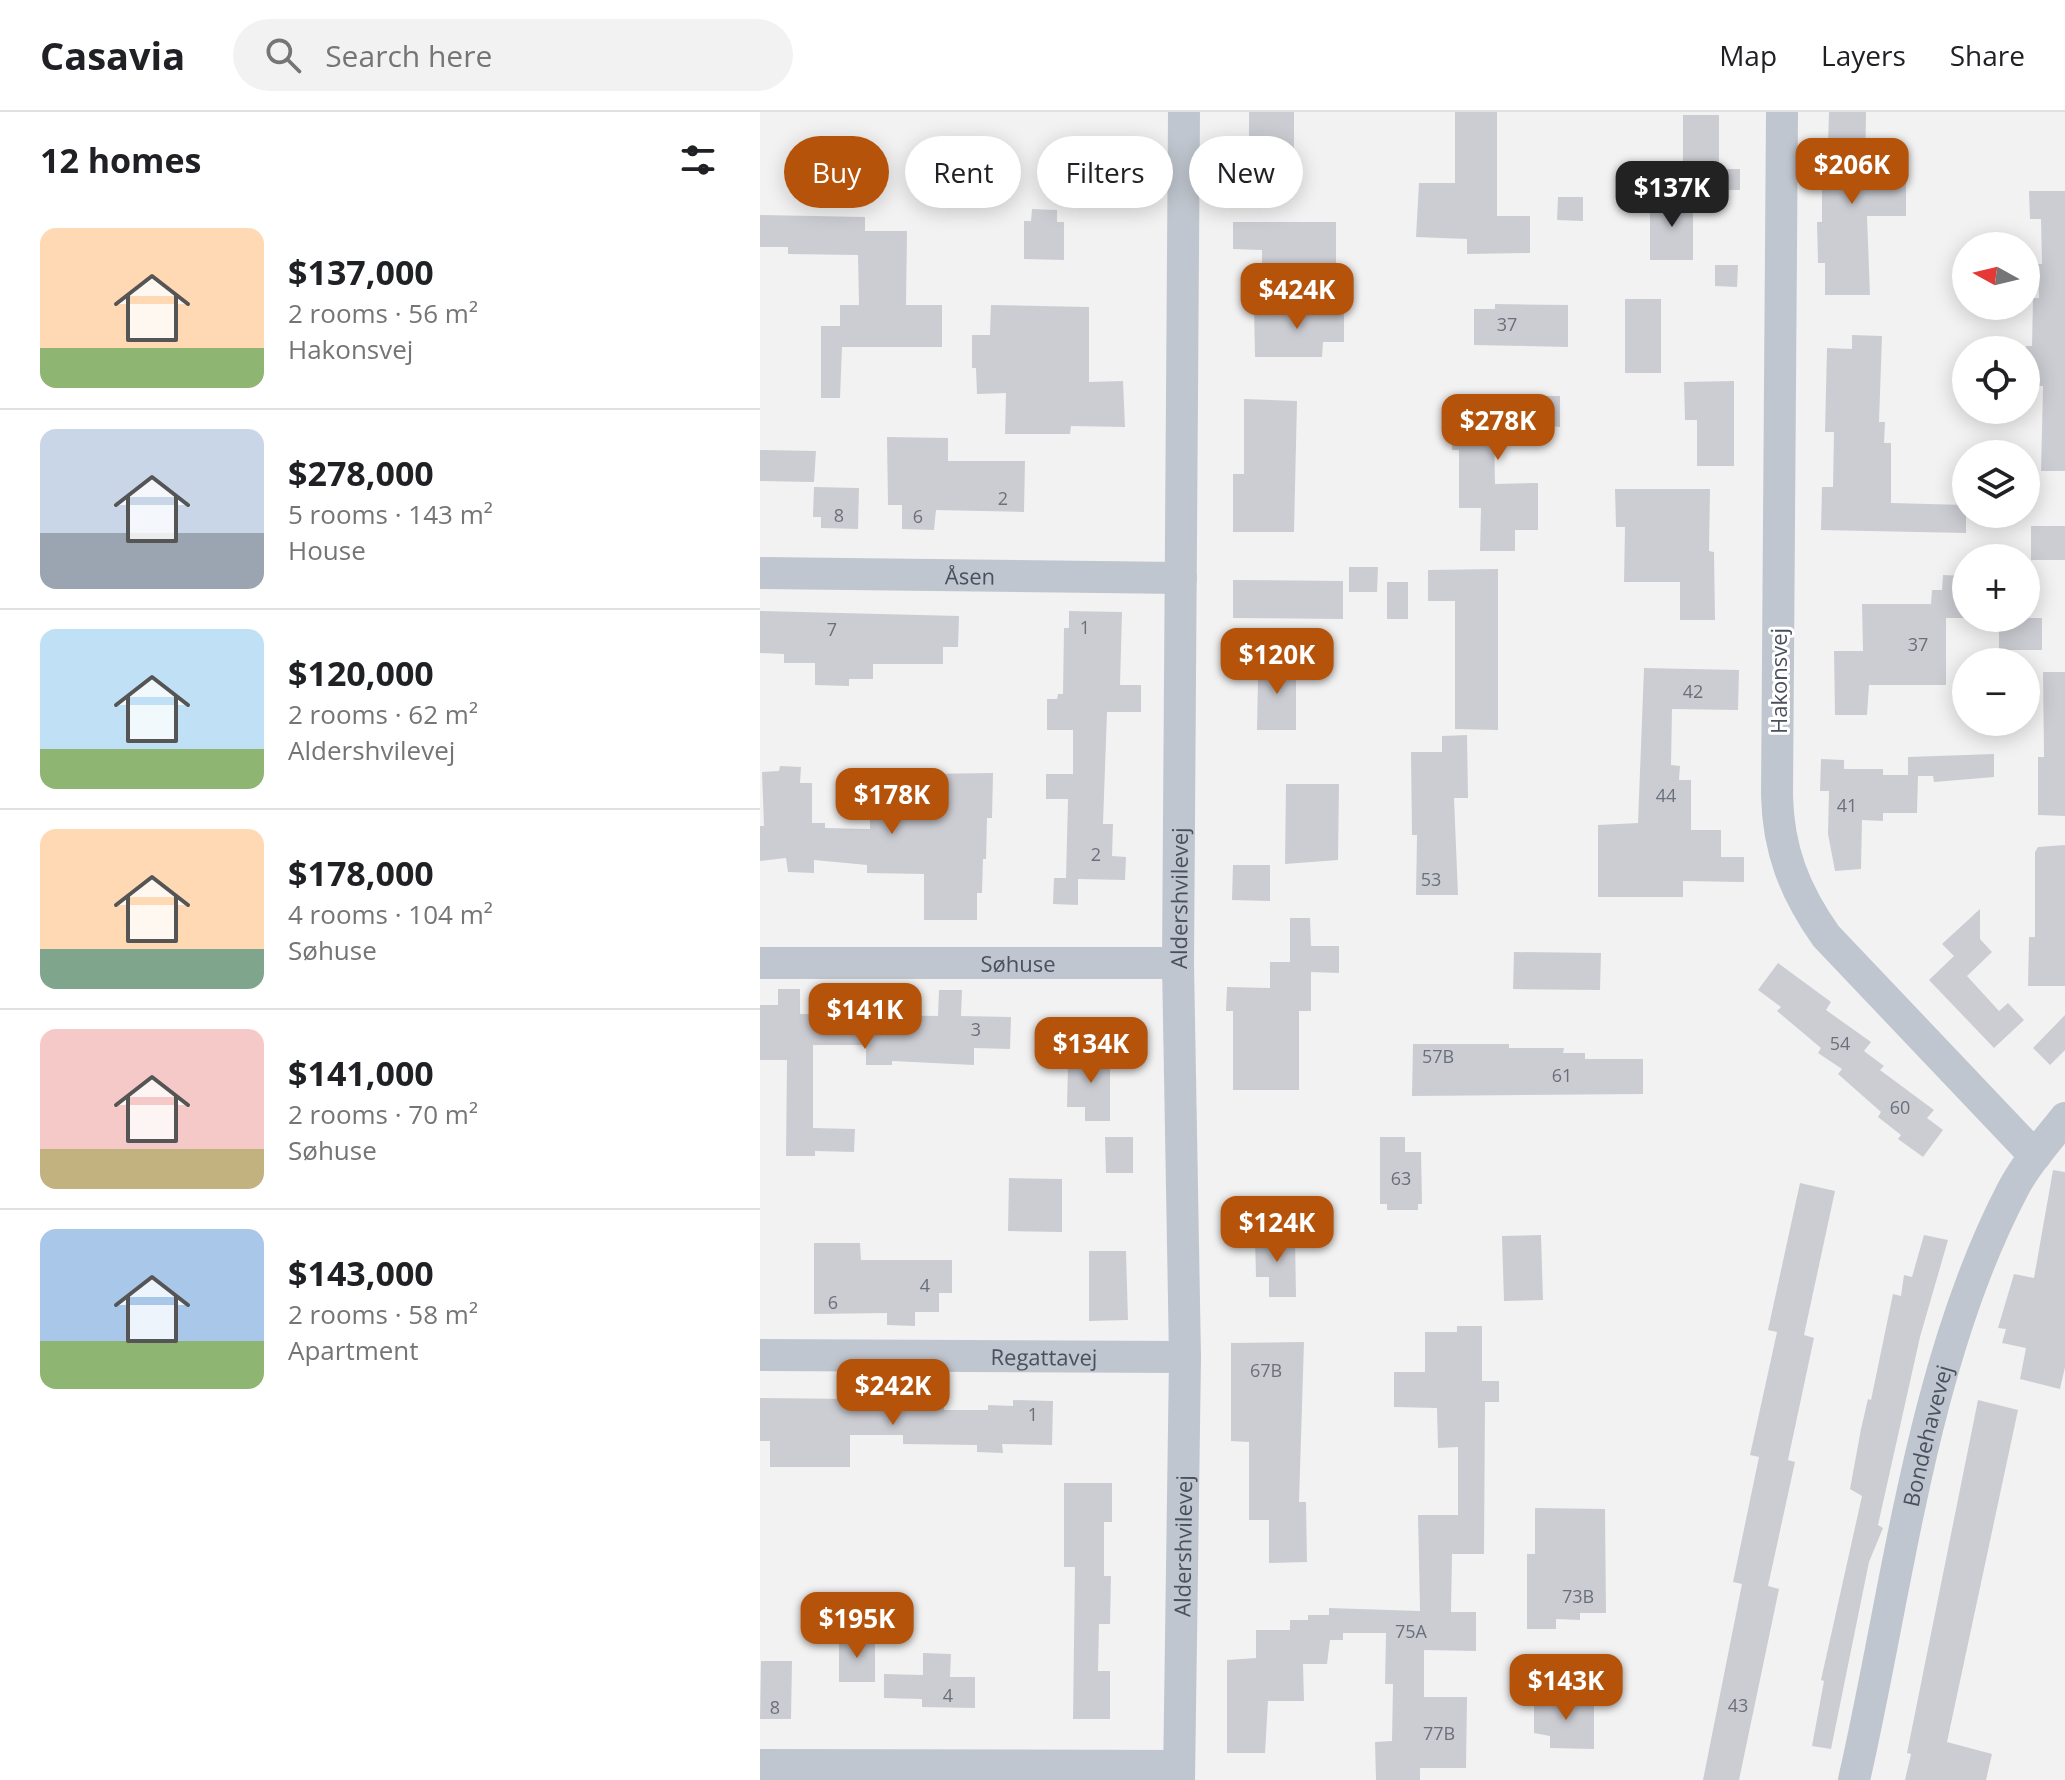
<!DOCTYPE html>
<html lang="en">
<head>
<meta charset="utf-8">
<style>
  :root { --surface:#fff; --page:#f2f2f2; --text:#202124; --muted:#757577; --line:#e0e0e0; --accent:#b45309 }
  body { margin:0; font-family:"Open Sans",sans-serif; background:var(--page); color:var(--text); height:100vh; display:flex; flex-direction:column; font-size:30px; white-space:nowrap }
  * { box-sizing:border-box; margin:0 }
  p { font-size:26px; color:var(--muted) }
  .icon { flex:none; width:44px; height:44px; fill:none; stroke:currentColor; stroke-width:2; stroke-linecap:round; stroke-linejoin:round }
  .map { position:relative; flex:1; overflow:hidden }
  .side { display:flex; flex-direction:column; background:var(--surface); width:760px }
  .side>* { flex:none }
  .guide { position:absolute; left:24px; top:24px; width:760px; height:72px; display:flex; gap:16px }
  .needle { width:52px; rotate:278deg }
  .buttons { position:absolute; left:1192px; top:120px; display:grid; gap:16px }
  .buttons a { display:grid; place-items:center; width:88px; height:88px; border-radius:50%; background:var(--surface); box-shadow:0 4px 20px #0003; font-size:40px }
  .price { position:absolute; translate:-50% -68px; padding:0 18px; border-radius:16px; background:var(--accent); color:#fff; font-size:26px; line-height:52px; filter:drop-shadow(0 2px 4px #0008) }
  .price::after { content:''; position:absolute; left:50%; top:48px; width:24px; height:18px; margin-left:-12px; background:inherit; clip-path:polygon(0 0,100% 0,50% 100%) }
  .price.on { background:#222; color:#fff }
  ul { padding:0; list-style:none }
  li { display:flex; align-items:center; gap:24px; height:200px; padding:0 40px }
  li+li { border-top:2px solid var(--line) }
  li span { display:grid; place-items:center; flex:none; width:224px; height:160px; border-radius:16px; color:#555 }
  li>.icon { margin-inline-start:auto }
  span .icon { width:96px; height:96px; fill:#fffc; stroke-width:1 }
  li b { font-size:34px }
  h2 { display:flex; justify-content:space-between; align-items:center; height:96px; padding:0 40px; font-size:34px }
  .chip { padding:0 28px; border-radius:36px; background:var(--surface); box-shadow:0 4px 20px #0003; font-size:28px; line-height:72px }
  .chip.on { background:var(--accent); color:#fff }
  header { display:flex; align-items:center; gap:48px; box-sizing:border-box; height:112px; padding:0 40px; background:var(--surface); border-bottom:2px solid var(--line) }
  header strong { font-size:38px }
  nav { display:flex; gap:44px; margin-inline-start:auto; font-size:28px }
  .search { width:560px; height:72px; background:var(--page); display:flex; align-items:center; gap:20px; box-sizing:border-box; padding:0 28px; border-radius:44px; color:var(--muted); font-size:30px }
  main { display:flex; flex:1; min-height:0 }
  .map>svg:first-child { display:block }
  .building { fill:#cccdd3 }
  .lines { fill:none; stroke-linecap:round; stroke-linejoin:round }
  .street { stroke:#c0c6cf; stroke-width:32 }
  .labels { text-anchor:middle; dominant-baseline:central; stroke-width:6; stroke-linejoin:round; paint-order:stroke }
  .number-label { font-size:18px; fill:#6a707b }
  .street-label { font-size:22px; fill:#4a515e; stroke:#fff }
</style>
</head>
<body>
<header>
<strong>Casavia</strong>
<div class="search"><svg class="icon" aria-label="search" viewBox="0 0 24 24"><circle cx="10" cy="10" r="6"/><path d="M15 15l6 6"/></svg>Search here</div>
<nav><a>Map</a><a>Layers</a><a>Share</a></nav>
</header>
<main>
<section class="side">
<h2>12 homes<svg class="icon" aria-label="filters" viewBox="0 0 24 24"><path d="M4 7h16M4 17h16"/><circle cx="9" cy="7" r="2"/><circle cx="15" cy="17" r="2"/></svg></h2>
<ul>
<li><span style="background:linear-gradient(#ffd9b3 75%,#8fb573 0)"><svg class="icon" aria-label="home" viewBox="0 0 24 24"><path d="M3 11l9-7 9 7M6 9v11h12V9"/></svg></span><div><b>$137,000</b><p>2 rooms · 56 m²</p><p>Hakonsvej</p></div></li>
<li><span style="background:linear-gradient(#c9d6e8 65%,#9aa5b1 0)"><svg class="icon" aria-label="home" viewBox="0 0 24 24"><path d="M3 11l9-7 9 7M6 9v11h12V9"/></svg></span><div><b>$278,000</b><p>5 rooms · 143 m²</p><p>House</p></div></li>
<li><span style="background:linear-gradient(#bfe0f5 75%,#8fb573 0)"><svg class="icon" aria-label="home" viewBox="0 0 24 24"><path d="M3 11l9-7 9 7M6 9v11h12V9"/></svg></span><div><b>$120,000</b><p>2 rooms · 62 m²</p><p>Aldershvilevej</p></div></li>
<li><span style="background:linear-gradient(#ffd9b3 75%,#7fa58c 0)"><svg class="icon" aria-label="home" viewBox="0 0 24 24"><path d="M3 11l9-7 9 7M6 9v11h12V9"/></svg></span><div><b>$178,000</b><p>4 rooms · 104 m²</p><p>Søhuse</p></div></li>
<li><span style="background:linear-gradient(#f6c9c9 75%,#c2b280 0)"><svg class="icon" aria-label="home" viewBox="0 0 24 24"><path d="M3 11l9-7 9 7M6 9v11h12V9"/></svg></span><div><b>$141,000</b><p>2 rooms · 70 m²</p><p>Søhuse</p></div></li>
<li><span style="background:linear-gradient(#a9c7e8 70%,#8fb573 0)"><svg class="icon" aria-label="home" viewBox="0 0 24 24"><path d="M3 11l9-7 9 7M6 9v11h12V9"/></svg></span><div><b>$143,000</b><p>2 rooms · 58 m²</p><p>Apartment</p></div></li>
</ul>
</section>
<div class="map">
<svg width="1305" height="1668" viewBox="0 0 1305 1668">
  <rect width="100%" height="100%" fill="#f3f2f2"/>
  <path class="building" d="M489 0H534V57L489 58Z
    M695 0H737V104H770V141L707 142V127L656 125 659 71H695Z
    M1069 0H1106L1105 65H1146V104H1107L1110 183H1065V151H1058L1057 110H1062V65H1067Z
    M923 3H959V57H980V78H913V57H923Z
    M1269 79H1305V359H1281L1283 274H1266V234H1272L1273 186H1279L1278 152H1282L1281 107H1270Z
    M909 83H933V148H890V92H909Z
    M798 85H823V109L797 108Z
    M272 97 297 98V110H304V148L264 147V109H271Z
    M0 103 105 105V119H147L146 193H182V235H82L80 286H61V214H80V193H99L98 143 28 142V135H0Z
    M473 110H576V152H502V138L473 137Z
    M955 153H978L977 175 955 174Z
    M865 187H901V261H865Z
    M735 192 808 193V235L714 233V197H735Z
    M231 193 329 195V270L363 269 365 315 311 314 310 322H245L246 281 217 282 216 256H212V223H230Z
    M494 195H584V230H563L562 245H495Z
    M1092 223 1122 224 1119 310H1125L1124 331H1131V391L1206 393V421L1061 418 1062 375H1073L1074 320H1065L1067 236 1092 237Z
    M974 269V354H937V308H925L924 270Z
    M692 284H800V315L789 314V320H734L735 372 778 371V418H755V439H720L721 396H699V338H692Z
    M484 287 537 289 534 420H473V362H484Z
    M127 325 188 326V349H265L264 400 176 398 174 418 142 417V393H128Z
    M0 338 56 339 54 370 0 369Z
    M54 375 99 376 98 417 61 416V405H53Z
    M855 377H950L949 439 954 440 955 508H920V470H864L865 415H856Z
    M1271 414H1305V448H1271Z
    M589 455H618L617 480H589Z
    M738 457V618L695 617V489H668V458Z
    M1183 463 1206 464V506H1186V573H1109L1107 603H1075L1074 539H1103L1102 492H1171L1172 478H1182Z
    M473 468 583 469V507L473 506Z
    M627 470H648V507H627Z
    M0 499 199 504 198 535H183V552H113V567H89V574L55 573V551H24V542L0 541Z
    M309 499 362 500 360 573H381V600H347L343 712H353L352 744 366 745 365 768 318 767V793L293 792 294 766H306L308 687H286V662H313V618H287V587H297L298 582H303L304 516H309Z
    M1239 506H1282V538H1239Z
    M536 548V618H497L498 566H503L504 549Z
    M884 556 979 558 978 598 912 597 911 653 920 654 919 668H931V718H961V745H984V770L923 769V785H838V713L878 711Z
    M1283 560H1305V704L1278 703V645H1284Z
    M707 623 708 686H694L698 783H656L657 723H652L651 640H682V624Z
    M1234 642V665L1174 670 1173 664H1158L1157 701H1123V709L1102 708 1101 757 1075 759 1068 722 1069 679H1060L1061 647 1084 648V657H1123V663H1148V645Z
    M20 654 41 655 40 671H52V711H65V716L110 717V682L164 683V662L233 661 232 706H227L226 747H223L222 781H217V808H164V762L107 761V753L54 748V761L28 760 26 746 0 749V714H4L2 660 19 659Z
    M526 672H579L578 748 525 752Z
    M1305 733V874H1268L1269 825H1275V740L1278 735Z
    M473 753H510V789L472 788Z
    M1220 797V827L1232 840 1207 864 1239 899 1248 891 1264 908 1234 936 1169 868 1194 844 1182 832Z
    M530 806H550L551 834H579V861L551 860V899H539V978H473V899H466L467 875 510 876V850H530Z
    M754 840 841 841 840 878 753 877Z
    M1018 851 1071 890 1066 898 1111 930 1104 939 1124 954 1120 958 1174 998 1167 1006 1183 1018 1163 1045 1138 1027 1141 1023 1118 1005 1121 1000 1078 962 1082 957 1058 941 1061 936 1017 899 1021 895 998 878Z
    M18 877H40V902L98 903V878H120V903L178 904 179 878H202L201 904 251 905 250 937 214 936V953L132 949V953H106V933H53V1016L95 1017 94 1040 55 1039V1044H26L27 948H0V893H18Z
    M1305 903V938L1290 953 1273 936Z
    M653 932H749V936H804L803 941H825V947H883V982L652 984Z
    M327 935 350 936V1009H325V995H307L308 951H327Z
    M345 1025H373V1061H346Z
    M620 1025H645V1040H661L662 1092H658V1098H627V1092H620Z
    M1293 1058 1305 1060V1255L1300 1277 1260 1267 1266 1236 1242 1231 1246 1217 1238 1216 1254 1162 1274 1166Z
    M249 1066 302 1067V1120L248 1119Z
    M1040 1071 1075 1079 1044 1223 1054 1226 1028 1348 1035 1350 1008 1474 1019 1477 979 1668H943L982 1472 973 1470 999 1345 990 1343 1017 1220 1008 1218Z
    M781 1123 783 1188 744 1189 742 1124Z
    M1164 1123 1188 1128 1160 1225 1118 1413 1123 1416 1109 1450 1071 1637 1052 1634 1064 1569 1061 1568 1102 1384 1090 1377 1101 1317 1108 1287 1111 1288 1133 1182 1141 1184 1144 1163 1152 1165Z
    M535 1124 536 1185H509V1165H496L495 1125Z
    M54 1131H100L101 1148H192V1181H179V1200H155V1214L127 1213V1201L54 1202Z
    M329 1139H366L368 1208 329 1209Z
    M697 1214H722V1269H739V1290H725L724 1442H692L691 1500H716V1539L664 1538V1585H707L706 1656H660V1668H616L615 1630 632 1629 633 1572H625L626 1521H583V1528H570L567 1552H543L544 1589H508L505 1641H467V1548L496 1546V1518H530V1508H548V1503H569V1496L660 1499 658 1403H698V1335L678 1336 677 1296 634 1295V1260H665V1220H697Z
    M544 1230 539 1390H546L547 1450 509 1451V1408H489V1330L471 1329V1231Z
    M0 1286 184 1288V1298H228V1293L253 1294V1288L293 1289 292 1333 242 1332 243 1341 217 1340V1333L143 1332V1323H90V1355H10V1329H0Z
    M1218 1288 1258 1298 1187 1630 1232 1642 1226 1668H1145L1151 1642 1147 1641Z
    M304 1371H352V1410H344V1464H351L350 1512H339L338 1559H350V1607H313L315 1455H304Z
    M775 1396 845 1397 846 1501H820V1508L796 1507V1517H767V1442H775Z
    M79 1526H115V1570H79Z
    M163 1541 191 1542 190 1565H215V1596L162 1595V1587L124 1586V1562L163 1563Z
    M1 1549H32L31 1607H0Z
    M774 1586 834 1587V1637L790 1636V1624L774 1621Z"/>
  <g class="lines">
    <g class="street">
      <path d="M1022 0 1017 683C1018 738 1035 780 1066 824L1275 1044"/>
      <path id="s1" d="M0 461 421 466"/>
      <path id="s2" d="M0 851H418"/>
      <path id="s3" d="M0 1243 425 1245"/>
      <path d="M0 1653 419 1654"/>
      <path id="s4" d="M419 1668 425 1245 418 851 424 0"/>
      <path id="s5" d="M1094 1668C1138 1476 1161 1254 1252 1079 1265 1053 1287 1029 1305 1006"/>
    </g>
  </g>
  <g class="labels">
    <g class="number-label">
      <text x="747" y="212">37</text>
      <text x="243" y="386">2</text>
      <text x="79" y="403">8</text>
      <text x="158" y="404">6</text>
      <text x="325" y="515">1</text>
      <text x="72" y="517">7</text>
      <text x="1158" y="532">37</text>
      <text x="933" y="579">42</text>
      <text x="906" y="683">44</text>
      <text x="1087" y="693">41</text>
      <text x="336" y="742">2</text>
      <text x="671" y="767">53</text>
      <text x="216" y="917">3</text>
      <text x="1080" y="931">54</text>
      <text x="678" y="944">57B</text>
      <text x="802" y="963">61</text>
      <text x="1140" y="995">60</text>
      <text x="641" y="1066">63</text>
      <text x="165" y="1173">4</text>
      <text x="73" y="1190">6</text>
      <text x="506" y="1258">67B</text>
      <text x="273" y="1302">1</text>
      <text x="818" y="1484">73B</text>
      <text x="651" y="1519">75A</text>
      <text x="188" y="1583">4</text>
      <text x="978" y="1593">43</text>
      <text x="15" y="1595">8</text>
      <text x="679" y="1621">77B</text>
    </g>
    <g class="street-label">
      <text stroke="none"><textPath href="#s1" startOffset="210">Åsen</textPath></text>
      <text transform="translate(1018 569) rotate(-90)">Hakonsvej</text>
      <text stroke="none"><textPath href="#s4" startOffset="882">Aldershvilevej</textPath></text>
      <text stroke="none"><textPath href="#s2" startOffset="258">Søhuse</textPath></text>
      <text stroke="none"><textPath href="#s3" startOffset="284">Regattavej</textPath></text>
      <text stroke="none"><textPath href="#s5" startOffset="352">Bondehavevej</textPath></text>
      <text stroke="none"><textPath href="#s4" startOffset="234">Aldershvilevej</textPath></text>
    </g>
  </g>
</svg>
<div class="buttons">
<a><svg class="needle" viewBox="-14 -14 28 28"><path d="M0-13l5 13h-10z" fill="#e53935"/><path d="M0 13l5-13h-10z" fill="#757577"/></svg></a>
<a><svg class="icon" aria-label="locate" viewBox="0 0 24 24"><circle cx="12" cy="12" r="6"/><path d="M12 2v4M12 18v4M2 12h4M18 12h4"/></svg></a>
<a><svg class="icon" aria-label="layers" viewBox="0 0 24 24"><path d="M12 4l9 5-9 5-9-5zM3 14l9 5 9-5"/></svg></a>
<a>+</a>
<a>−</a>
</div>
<b class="price" style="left:1092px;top:94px">$206K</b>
<b class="price on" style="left:912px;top:117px">$137K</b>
<b class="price" style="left:537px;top:219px">$424K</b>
<b class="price" style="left:738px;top:350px">$278K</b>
<b class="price" style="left:517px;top:584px">$120K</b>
<b class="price" style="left:132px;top:724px">$178K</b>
<b class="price" style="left:105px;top:939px">$141K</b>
<b class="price" style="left:331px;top:973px">$134K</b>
<b class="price" style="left:517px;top:1152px">$124K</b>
<b class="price" style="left:133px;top:1315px">$242K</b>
<b class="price" style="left:97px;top:1548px">$195K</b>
<b class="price" style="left:806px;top:1610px">$143K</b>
<div class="guide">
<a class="chip on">Buy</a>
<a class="chip">Rent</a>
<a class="chip">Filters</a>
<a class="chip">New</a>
</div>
</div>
</main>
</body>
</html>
